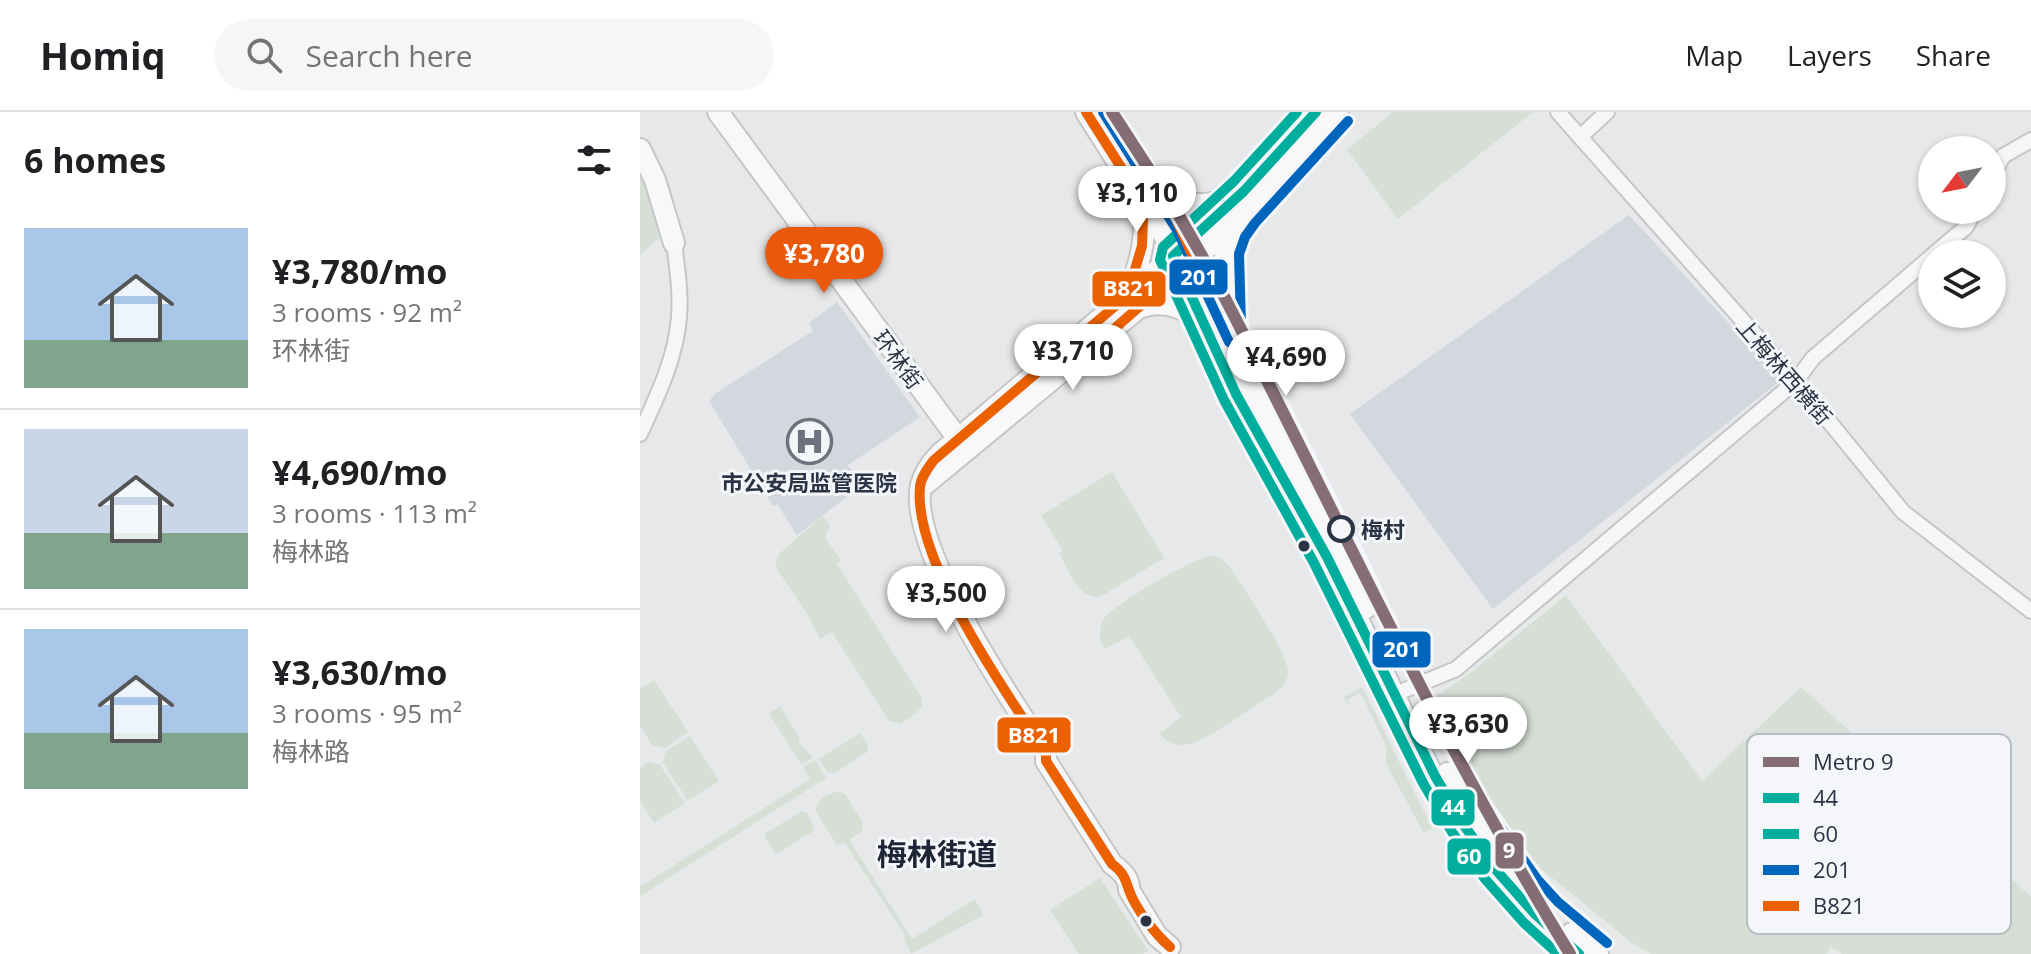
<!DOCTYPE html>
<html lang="en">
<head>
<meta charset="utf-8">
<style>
  :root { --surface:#fff; --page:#f6f6f6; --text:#202124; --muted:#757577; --line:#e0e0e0; --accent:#ea580c }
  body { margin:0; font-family:"Open Sans","Noto Sans SC",sans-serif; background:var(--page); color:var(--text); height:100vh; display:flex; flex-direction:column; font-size:30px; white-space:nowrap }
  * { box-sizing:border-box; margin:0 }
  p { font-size:26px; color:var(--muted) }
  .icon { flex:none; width:44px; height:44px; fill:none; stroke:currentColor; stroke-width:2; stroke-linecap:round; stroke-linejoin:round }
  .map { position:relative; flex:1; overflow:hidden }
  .panel { display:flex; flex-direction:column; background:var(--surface); width:640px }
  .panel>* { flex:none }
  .needle { width:52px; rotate:238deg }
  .fabs { position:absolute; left:1278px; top:24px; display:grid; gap:16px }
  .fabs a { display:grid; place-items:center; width:88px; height:88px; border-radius:50%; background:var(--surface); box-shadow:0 2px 6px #0004; font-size:40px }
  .price { position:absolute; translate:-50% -68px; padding:0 18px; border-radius:28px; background:#fff; color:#222; font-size:26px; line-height:52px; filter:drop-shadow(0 2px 4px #0008) }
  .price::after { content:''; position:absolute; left:50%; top:48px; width:24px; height:18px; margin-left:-12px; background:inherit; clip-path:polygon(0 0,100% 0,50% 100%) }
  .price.on { background:var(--accent); color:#fff }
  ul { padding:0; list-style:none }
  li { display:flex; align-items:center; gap:24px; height:200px; padding:0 24px }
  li+li { border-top:2px solid var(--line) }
  li span { display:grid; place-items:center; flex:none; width:224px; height:160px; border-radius:0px; color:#555 }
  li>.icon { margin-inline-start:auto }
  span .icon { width:96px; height:96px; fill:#fffc; stroke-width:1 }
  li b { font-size:34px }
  h2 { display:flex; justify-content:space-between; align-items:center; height:96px; padding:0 24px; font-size:34px }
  header { display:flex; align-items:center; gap:48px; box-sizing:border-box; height:112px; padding:0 40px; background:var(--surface); border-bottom:2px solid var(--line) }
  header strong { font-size:38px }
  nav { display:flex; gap:44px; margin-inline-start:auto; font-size:28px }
  .search { width:560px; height:72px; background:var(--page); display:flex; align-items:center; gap:20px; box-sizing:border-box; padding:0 28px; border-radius:44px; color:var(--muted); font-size:30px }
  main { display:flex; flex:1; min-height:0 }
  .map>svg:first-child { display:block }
  .built { fill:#d4d7dd }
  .green { fill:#d6ded6 }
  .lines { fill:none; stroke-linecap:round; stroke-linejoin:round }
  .street-casing { stroke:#c4c6c8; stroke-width:18 }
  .secondary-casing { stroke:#c4c6c8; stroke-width:24 }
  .street { stroke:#f5f6f7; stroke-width:14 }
  .secondary { stroke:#f8f8f8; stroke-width:20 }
  .bus-1-casing { stroke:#f4f6f9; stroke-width:16 }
  .bus-2-casing { stroke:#f4f6f9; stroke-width:16 }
  .bus-3-casing { stroke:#f4f6f9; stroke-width:16 }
  .bus-4-casing { stroke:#f4f6f9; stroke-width:16 }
  .bus-1 { stroke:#01ad9c; stroke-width:10 }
  .bus-2 { stroke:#01ad9c; stroke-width:10 }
  .bus-3 { stroke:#0065bd; stroke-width:10 }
  .bus-4 { stroke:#eb6100; stroke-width:10 }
  .metro-1-casing { stroke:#f4f6f9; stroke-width:18 }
  .metro-1 { stroke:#846e74; stroke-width:12 }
  .stop-dot { fill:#f4f6f9; stroke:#2b3445; stroke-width:4 }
  .bus-dot { fill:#2b3445; stroke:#f4f6f9; stroke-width:3 }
  .labels { text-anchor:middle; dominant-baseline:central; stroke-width:6; stroke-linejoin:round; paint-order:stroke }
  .street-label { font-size:22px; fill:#2b3445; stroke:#f4f6f9 }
  .poi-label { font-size:22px; font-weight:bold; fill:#2b3445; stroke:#f4f6f9 }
  .stop-label { font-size:22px; font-weight:bold; fill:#2b3445; stroke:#f4f6f9; text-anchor:start }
  .district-label { font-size:30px; font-weight:bold; fill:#1d2536; stroke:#f4f6f9 }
  .key { fill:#f4f6f9; stroke:#b8bcc3; stroke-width:2 }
  .key-label { font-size:22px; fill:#2b3445 }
  .line-badge { stroke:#f4f6f9; stroke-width:3 }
  .badge-label { font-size:22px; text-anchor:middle; font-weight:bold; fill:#fff }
</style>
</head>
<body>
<header>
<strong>Homiq</strong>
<div class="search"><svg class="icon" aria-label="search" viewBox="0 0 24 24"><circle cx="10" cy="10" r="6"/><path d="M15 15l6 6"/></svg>Search here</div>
<nav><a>Map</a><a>Layers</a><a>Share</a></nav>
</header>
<main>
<section class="panel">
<h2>6 homes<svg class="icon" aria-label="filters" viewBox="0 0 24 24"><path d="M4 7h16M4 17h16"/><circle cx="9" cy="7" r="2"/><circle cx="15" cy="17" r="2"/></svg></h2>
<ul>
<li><span style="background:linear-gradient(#a9c7e8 70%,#7fa58c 0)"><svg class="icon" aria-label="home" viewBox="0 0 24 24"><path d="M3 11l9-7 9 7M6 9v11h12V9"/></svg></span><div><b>¥3,780/mo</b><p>3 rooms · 92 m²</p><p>环林街</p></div></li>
<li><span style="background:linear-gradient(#c9d6e8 65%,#7fa58c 0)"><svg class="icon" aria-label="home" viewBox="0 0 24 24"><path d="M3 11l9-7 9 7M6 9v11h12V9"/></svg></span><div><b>¥4,690/mo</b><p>3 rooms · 113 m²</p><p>梅林路</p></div></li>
<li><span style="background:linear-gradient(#a9c7e8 65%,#7fa58c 0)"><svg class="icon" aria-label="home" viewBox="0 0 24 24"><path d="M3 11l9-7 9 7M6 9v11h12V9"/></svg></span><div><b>¥3,630/mo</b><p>3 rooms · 95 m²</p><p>梅林路</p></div></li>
</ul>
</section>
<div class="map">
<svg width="1391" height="842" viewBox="0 0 1391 842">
  <rect width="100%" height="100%" fill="#e6e8ea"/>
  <path class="built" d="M989 103 1141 268 853 497 710 302Z
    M197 190 280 305 208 353 221 374 157 423 137 392 133 394 69 289 76 281 173 219 169 211Z"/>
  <path class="green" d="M753 0H893L758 107 707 38Z
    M0 37 22 123 0 143Z
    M472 360 524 446 460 485C438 487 429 458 419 442L423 439 399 400 402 403Z
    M182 404 190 413 185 425 201 449 197 452 281 585 282 596 261 612 249 609 192 520 180 527 168 503 135 454 139 442Z
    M571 444 580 446 589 454C601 473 651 544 648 563 646 572 640 577 633 582 614 594 567 628 549 632 537 635 527 630 520 622L541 605 489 524 465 537C459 527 458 517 464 507 473 493 553 446 571 444Z
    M926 483 1062 669 1161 575 1391 785V842H1202L1190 834 1187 842H1011L991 830 900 756 840 674 795 585 833 559Z
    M14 568 48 620 24 636 12 633 0 614V577Z
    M722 575 792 716 784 721 748 655 746 649V633L721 581 708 587 710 595 704 585Z
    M140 594 160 627 158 630 173 646 162 653 129 602Z
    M220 621 228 633 227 640 195 661 187 660 179 647Z
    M50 624 79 669 48 689 23 651 26 639Z
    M175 648 186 666 0 784V775L170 667 163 655Z
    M9 650 20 653 45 691 14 711 0 689V656Z
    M199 680 205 682 223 711 222 719 209 728 272 827 335 787 343 803 271 842 264 825 265 823 205 731 197 733 175 698C177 688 189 680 199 680Z
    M162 699 167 701 175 718 136 742 125 726 126 721Z
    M460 766 508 839 503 842H439L410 798Z"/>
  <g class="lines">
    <defs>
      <path id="street" d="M918 0 1156 269 1263 400 1391 499
        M940 25 967 0
        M1352 65 1363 44 1391 28
        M1294 142 1326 115 1335 98
        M0 322C17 285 36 246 39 205 41 180 37 155 34 131
        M765 578 816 557 1156 269 1173 246 1292 144"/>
      <path id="secondary" d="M78 0 324 335
        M446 0 525 125 552 187 629 343 695 459 796 670 859 763 910 817 939 842
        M468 0 536 107 587 217 710 458 726 496
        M0 37 15 68 34 131
        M519 77C545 95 564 96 594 85
        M487 183C499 156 508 123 502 94
        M502 195C523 188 545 195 560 210
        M587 208C585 177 578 143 595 114
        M283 374 518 180 604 102 698 0
        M807 661 839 711 889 779
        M932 821 958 842
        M530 835 517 824 489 778C490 766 481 759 472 752L406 649V641C370 587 267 434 281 373 284 361 292 350 300 342L512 163 604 79 676 0"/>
    </defs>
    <use href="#street" class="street-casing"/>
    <use href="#secondary" class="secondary-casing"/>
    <use href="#street" class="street"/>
    <use href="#secondary" class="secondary"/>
    <defs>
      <path id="bus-1" d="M676 0 604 79 533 144 596 282 687 445 795 664 823 712 856 758 894 801 939 842"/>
      <path id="bus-2" d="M657 0 594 69 523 135 520 148 584 288 674 451 783 671 812 720 845 767 884 811 918 842"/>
      <path id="bus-3" d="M463 0 537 118 589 230
        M708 9 615 111 605 125 599 142 601 213 722 452 778 572 827 668 897 767 918 790 967 831"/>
      <path id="bus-4" d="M446 0 498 82 503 108 502 134 487 184 294 348C288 356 281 365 280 375 273 448 366 581 406 641V649L472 752C483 760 485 766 489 778 495 796 516 823 530 835
        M475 216 554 147 536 107 505 58"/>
    </defs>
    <use href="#bus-1" class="bus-1-casing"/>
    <use href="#bus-2" class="bus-2-casing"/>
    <use href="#bus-3" class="bus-3-casing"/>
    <use href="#bus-4" class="bus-4-casing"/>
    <use href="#bus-1" class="bus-1"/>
    <use href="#bus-2" class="bus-2"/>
    <use href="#bus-3" class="bus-3"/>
    <use href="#bus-4" class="bus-4"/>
    <defs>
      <path id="metro-1" d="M472 0 538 102 574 165C692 391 796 624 930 842"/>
    </defs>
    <use href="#metro-1" class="metro-1-casing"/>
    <use href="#metro-1" class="metro-1"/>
  </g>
  <defs>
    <symbol id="hospital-ring" viewBox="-11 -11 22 22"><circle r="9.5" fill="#f4f6f9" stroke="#6c737f" stroke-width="1.5"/><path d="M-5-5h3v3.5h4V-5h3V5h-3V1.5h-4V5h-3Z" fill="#6c737f"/></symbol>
  </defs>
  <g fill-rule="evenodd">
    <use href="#hospital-ring" x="144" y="304" width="51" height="51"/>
  </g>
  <circle class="stop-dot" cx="701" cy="417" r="12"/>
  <g class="bus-dot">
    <circle cx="664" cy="434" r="7"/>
    <circle cx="506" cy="809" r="7"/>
  </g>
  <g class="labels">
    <g class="street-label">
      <text transform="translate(259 247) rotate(54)">环林街</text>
      <text transform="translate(1145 259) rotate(49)">上梅林西横街</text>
    </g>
    <g class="poi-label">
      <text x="169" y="370">市公安局监管医院</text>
    </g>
    <g class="stop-label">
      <text x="721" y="417">梅村</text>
    </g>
    <g class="district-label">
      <text x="297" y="741">梅林街道</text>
    </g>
  </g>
  <rect x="1107" y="622" width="264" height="200" rx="12" class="key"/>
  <rect x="1123" y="645" width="36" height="10" fill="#846e74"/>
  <rect x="1123" y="681" width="36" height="10" fill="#01ad9c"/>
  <rect x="1123" y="717" width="36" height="10" fill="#01ad9c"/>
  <rect x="1123" y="753" width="36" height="10" fill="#0065bd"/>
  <rect x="1123" y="789" width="36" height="10" fill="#eb6100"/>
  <g class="key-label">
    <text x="1173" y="658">Metro 9</text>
    <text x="1173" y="694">44</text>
    <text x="1173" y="730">60</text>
    <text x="1173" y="766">201</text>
    <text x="1173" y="802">B821</text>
  </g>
  <g class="line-badge">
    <rect x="528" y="146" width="61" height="38" rx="8" fill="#0065bd"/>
    <rect x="451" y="158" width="76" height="38" rx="8" fill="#eb6100"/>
    <rect x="731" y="518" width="61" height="39" rx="8" fill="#0065bd"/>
    <rect x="356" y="604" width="76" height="38" rx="8" fill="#eb6100"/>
    <rect x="790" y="676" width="46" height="39" rx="8" fill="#01ad9c"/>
    <rect x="854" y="719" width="31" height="39" rx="8" fill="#846e74"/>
    <rect x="806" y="725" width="46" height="39" rx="8" fill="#01ad9c"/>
  </g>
  <g class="badge-label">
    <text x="559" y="173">201</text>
    <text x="489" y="184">B821</text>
    <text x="762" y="545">201</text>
    <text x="394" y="631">B821</text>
    <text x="813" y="703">44</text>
    <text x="869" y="746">9</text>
    <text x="829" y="752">60</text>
  </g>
</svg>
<div class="fabs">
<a><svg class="needle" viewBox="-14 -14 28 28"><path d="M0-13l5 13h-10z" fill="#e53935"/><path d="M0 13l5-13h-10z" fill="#757577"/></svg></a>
<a><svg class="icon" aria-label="layers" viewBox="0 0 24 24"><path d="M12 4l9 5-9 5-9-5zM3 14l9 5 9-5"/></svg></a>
</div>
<b class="price" style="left:497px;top:122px">¥3,110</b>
<b class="price on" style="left:184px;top:183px">¥3,780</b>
<b class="price" style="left:433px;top:280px">¥3,710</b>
<b class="price" style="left:646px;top:286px">¥4,690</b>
<b class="price" style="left:306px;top:522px">¥3,500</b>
<b class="price" style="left:828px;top:653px">¥3,630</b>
</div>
</main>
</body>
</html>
